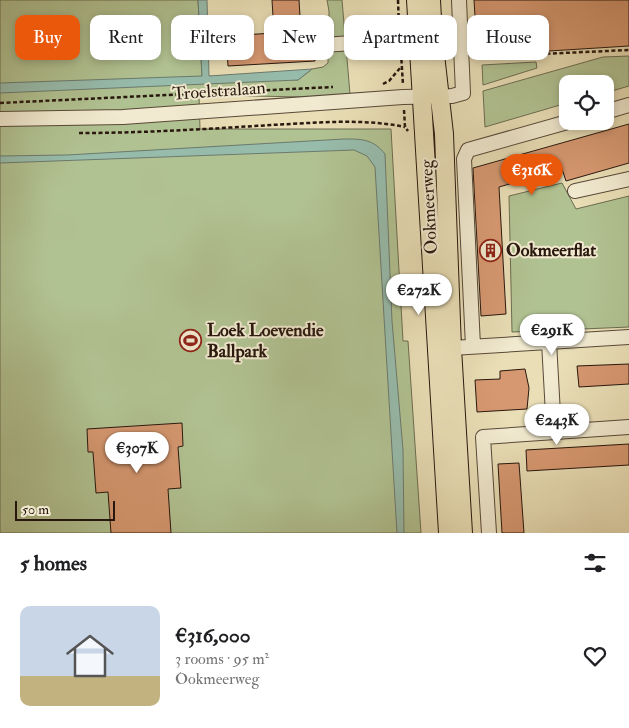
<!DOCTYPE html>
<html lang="en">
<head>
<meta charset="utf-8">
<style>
  :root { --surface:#fff; --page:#f2f2f2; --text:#202124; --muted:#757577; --accent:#ea580c }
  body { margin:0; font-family:"IM FELL Double Pica",serif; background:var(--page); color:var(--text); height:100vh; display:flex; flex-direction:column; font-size:19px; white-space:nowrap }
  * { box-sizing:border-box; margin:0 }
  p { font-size:16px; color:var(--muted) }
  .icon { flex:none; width:28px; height:28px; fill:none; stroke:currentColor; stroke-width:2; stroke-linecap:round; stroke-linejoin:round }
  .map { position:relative; height:533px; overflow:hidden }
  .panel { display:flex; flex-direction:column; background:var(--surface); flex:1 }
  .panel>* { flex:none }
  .top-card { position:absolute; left:15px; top:15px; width:600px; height:45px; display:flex; gap:10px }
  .fabs { position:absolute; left:559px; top:75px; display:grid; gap:10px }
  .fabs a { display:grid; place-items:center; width:55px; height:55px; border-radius:10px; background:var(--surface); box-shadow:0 2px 8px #0003; font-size:25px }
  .scale { position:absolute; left:15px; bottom:12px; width:100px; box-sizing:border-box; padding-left:5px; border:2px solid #28170e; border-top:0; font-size:14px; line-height:18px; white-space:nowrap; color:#28170e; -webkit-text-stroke:4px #f1ead0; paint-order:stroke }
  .price { position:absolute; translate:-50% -42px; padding:0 11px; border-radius:18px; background:#fff; color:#222; font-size:16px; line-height:32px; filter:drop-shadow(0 1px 2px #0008) }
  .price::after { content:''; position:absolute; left:50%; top:30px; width:15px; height:11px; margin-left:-8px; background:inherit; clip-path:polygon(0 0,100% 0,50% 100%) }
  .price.selected { background:var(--accent); color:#fff }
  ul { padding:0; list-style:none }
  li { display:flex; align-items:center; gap:15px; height:125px; padding:0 20px }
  li span { display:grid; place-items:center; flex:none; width:140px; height:100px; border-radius:10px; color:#555 }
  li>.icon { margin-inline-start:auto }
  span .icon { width:60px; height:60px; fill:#fffc; stroke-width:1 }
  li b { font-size:21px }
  h2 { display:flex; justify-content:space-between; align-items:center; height:60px; padding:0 20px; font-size:21px }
  .tag { padding:0 18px; border-radius:10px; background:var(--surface); box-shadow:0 2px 8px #0003; font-size:18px; line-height:45px }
  .tag.selected { background:var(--accent); color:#fff }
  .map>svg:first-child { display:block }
  .green { fill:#b1c292; stroke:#6c6c50 }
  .water { fill:#97bcac; stroke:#6b7a6d }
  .building { fill:#d69871; stroke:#28170e }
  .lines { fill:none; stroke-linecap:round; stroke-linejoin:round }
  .minor-casing { stroke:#584938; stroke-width:16 }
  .major-casing { stroke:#28170e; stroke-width:20 }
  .path { stroke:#28170e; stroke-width:2.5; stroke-dasharray:4 2.5; stroke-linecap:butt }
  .minor { stroke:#f1ead0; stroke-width:14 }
  .major { stroke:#e9deb6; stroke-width:18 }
  .labels { text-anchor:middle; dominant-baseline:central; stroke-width:4; stroke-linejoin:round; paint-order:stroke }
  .street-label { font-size:18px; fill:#28170e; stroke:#f1ead0 }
  .poi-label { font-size:18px; font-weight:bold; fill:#28170e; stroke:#f1ead0; text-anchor:start }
</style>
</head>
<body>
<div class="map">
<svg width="629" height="533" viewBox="0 0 629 533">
  <rect width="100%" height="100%" fill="#e9deb6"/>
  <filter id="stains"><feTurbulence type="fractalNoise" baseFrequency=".004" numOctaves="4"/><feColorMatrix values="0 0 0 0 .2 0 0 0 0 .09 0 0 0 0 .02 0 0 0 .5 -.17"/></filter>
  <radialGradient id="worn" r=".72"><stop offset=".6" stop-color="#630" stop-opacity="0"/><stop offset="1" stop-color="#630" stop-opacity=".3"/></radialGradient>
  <path class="green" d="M0 0H198L202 76 298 80 312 69 323 67 328 63 329 11 327 0H342L350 94 304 97 199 95 200 129H391L403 341H408L421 533H0Z
    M629 56V86L605 93V84H568L567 103 485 127 483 91 603 57Z
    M536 62 537 68 483 85 482 65Z
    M562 183 576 209 629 196V327L512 332 509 196Z"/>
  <path class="water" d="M198 0H207L209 76 312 69 298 80 0 93V83L202 76Z
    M344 139C362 139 373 139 385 154L392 321 403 450 404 533H397L375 167 367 156 354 150 0 163V156L67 155Z"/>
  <path class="building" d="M272 0H299L301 32 313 31 315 61 228 66 226 36 274 33Z
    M474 0H629V46L533 52 530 46 477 49Z
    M629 124V163L566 181 562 169 499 187 506 314 481 316 473 168Z
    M629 364V384L579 387 577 366Z
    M525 369 529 388 527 409 477 412 475 380 500 379V371Z
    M182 423 183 446 178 447 181 488 168 489 171 533H111L108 492 96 493 93 452H88L87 429Z
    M629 444V465L527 471 526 450Z
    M519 463 524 533H502L498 464Z"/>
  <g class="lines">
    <defs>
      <path id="minor" d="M323 45 427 38
        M605 112 629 105
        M0 119 123 117 403 97 452 96 463 93 459 0
        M575 191 629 179
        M549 342 554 432
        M473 346 464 159 468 150 571 121
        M452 348 629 337
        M489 533 483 437 629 427"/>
      <path id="major" d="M416 0 448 533
        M431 0 433 37 444 134 452 348 463 533"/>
    </defs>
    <use href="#minor" class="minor-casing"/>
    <use href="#major" class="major-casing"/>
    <path class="path" d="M398 0 399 28
      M401 53 403 85
      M475 57 629 50
      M383 84 389 81 401 67
      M0 103 333 87
      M404 110 405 127 408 131
      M79 133C143 133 207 129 271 125 314 123 362 118 405 127"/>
    <use href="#minor" class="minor"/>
    <use href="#major" class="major"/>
  </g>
  <defs>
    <symbol id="building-ring" viewBox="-11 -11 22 22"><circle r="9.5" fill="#f1ead0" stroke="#8f2418" stroke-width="1.5"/><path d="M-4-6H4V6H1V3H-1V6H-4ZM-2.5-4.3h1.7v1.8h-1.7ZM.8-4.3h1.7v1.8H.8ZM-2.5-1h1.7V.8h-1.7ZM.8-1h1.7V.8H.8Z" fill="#8f2418"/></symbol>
    <symbol id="stadium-ring" viewBox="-11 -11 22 22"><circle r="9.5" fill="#f1ead0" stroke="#8f2418" stroke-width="1.5"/><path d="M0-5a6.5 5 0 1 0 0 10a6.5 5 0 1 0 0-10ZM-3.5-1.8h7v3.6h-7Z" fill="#8f2418"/></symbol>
  </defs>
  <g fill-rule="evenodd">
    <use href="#building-ring" x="478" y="238" width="25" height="25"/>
    <use href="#stadium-ring" x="178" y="328" width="25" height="25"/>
  </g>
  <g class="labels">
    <g class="street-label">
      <text transform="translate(219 91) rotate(-4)">Troelstralaan</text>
      <text transform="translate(429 207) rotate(-93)">Ookmeerweg</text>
    </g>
    <g class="poi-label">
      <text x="506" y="250">Ookmeerflat</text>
      <text x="207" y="330">Loek Loevendie<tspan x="207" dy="21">Ballpark</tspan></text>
    </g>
  </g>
  <rect width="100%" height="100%" filter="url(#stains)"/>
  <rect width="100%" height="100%" fill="url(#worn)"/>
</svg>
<div class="fabs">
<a><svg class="icon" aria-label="locate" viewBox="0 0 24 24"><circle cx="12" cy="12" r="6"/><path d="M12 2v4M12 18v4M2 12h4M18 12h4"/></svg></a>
</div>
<div class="scale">50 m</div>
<b class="price selected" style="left:532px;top:196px">€316K</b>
<b class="price" style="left:419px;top:316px">€272K</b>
<b class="price" style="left:552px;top:356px">€291K</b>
<b class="price" style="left:557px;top:446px">€243K</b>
<b class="price" style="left:137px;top:474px">€307K</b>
<div class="top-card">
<a class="tag selected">Buy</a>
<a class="tag">Rent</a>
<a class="tag">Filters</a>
<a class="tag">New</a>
<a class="tag">Apartment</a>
<a class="tag">House</a>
</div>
</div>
<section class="panel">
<h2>5 homes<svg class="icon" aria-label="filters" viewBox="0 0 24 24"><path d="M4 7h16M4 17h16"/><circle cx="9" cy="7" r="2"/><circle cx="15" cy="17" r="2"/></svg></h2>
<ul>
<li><span style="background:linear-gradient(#c9d6e8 70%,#c2b280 0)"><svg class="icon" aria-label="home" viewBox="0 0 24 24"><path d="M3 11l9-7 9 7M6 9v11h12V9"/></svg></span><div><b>€316,000</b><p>3 rooms · 95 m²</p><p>Ookmeerweg</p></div><svg class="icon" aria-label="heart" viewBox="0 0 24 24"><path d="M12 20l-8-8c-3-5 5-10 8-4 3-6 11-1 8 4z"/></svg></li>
</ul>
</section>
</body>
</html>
